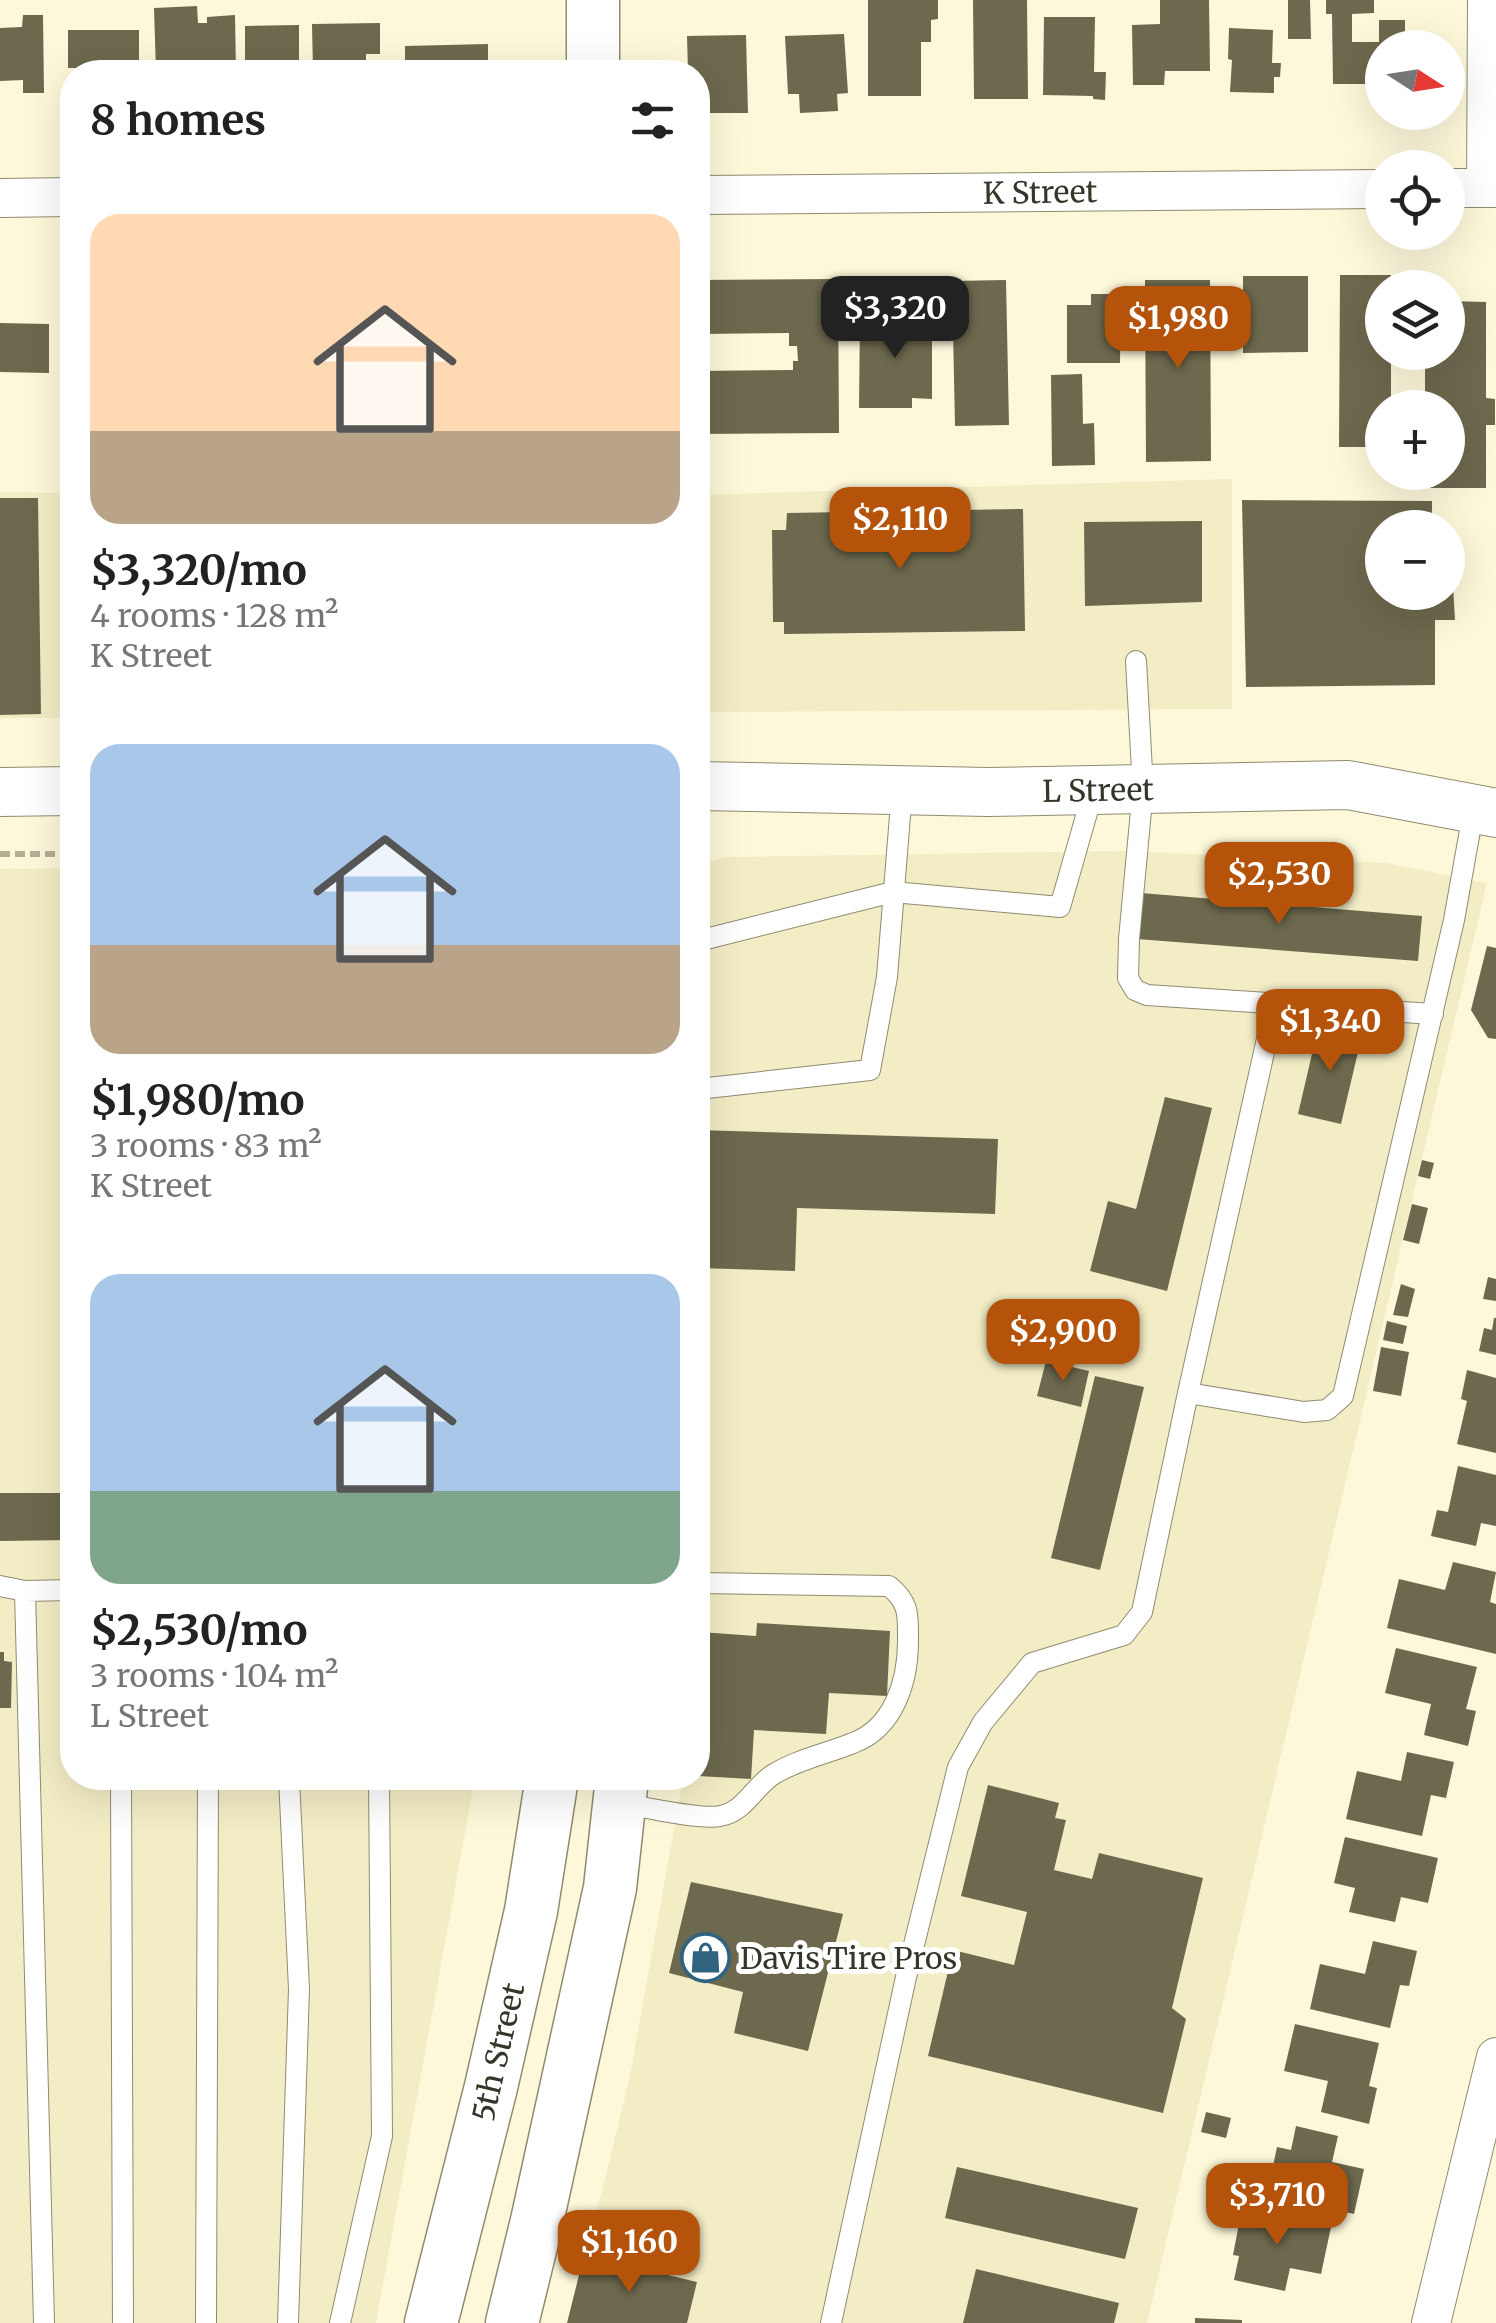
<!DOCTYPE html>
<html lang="en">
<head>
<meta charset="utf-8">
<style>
  :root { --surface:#fff; --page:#f2f2f2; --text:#222; --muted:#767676; --accent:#b45309 }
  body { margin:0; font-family:Merriweather,serif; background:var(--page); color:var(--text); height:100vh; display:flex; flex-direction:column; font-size:38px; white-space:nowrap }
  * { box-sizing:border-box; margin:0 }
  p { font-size:32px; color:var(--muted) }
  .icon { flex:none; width:55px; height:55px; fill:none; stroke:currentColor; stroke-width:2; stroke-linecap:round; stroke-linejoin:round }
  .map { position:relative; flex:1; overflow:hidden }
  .details { position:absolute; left:60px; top:60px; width:650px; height:1730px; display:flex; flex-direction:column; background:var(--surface); border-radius:40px; box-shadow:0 10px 40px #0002 }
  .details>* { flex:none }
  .needle { width:65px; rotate:102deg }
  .tools { position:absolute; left:1365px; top:30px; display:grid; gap:20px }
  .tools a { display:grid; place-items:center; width:100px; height:100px; border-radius:50%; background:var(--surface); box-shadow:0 10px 40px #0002; font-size:50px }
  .price { position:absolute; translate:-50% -85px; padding:0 22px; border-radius:20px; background:var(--accent); color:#fff; font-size:32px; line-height:65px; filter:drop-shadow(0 2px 5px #0008) }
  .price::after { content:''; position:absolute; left:50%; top:60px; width:30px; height:22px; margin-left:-15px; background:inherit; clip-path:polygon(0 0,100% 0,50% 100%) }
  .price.active { background:#222; color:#fff }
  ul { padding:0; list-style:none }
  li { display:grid; align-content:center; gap:20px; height:530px; padding:0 30px }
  li span { display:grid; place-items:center; height:310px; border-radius:30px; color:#555 }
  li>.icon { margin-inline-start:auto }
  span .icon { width:180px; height:180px; fill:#fffc; stroke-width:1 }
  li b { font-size:42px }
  h2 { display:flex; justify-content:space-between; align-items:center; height:120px; padding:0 30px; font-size:42px }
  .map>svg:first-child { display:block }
  .built { fill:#f3edc6 }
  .building { fill:#6d694e }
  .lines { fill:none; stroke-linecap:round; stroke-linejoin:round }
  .service-casing { stroke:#908b6f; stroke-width:22 }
  .minor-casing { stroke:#908b6f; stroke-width:40 }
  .tertiary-casing { stroke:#908b6f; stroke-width:50 }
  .secondary-casing { stroke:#908b6f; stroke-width:55 }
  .path { stroke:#b3af97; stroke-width:6; stroke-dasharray:10 5; stroke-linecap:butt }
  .service { stroke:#fff; stroke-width:20 }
  .minor { stroke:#fff; stroke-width:38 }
  .tertiary { stroke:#fff; stroke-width:48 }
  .secondary { stroke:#fff; stroke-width:52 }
  .labels { text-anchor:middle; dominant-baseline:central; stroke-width:10; stroke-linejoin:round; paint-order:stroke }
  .street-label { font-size:30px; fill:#363529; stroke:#fff }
  .poi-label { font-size:30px; fill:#363529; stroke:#fff; text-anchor:start }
</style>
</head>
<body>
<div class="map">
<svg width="1496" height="2323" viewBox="0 0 1496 2323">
  <rect width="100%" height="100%" fill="#fdf8d9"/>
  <path class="built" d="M1232 479V709L698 712V495Z
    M0 492 72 493V718H0Z
    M1124 851 1386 863 1487 883 1147 2323H570L630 2076 683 1778H698L699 872 712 861 725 857Z
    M72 868V1778H475L376 2323H0V869Z"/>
  <path class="building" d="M868 0H938V19L931 20V42H921V96H868Z
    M973 0H1027L1028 99H974Z
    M1160 0H1209L1210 71H1165L1164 85H1133L1132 25 1160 24Z
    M1288 0H1310L1311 39H1288Z
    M1326 0H1374V13L1352 14V42H1379V20H1405V48H1382V84H1333L1332 14H1326Z
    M197 6 198 23H207V17L235 15 236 72H156L154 8Z
    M23 15H43L44 93H23V80L0 81V28L22 27Z
    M1044 17H1095L1094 72H1106L1105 100 1093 99V96L1043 95Z
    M380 23V54H366V72H313L312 24Z
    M299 25V72H245V26Z
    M1229 28 1273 30 1272 63H1281L1280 77H1274V93L1230 92 1232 60 1228 59Z
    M68 30H139V72H110V68H68Z
    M844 34 848 93 837 94 838 111 800 113 799 94H788L785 36Z
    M746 35 748 113H710V100H698V72H688L687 36Z
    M488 44V72H405V46Z
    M1340 275H1391V288H1382V352H1391V408H1382V447H1339Z
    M1243 276H1308V352L1243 353Z
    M838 279 839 433 698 434V371L793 370V361H798L797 346H789V333L698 334V280Z
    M1006 280 1009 425 955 426 952 281Z
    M1145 280H1210L1211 461 1146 462Z
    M1091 294H1121L1120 363H1067V305H1091Z
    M1448 301 1486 302V398L1495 399V425H1486V488H1425V472H1448V408H1425V352H1448Z
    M860 315 895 316 896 325H906L907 316H932V399L912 398V408H859Z
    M0 323 49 324V373L0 372Z
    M1082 374 1083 424 1094 423 1095 465 1052 466 1051 375Z
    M0 498H38L41 714 0 715Z
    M1242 500 1432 501V528H1382V592H1448V568H1452L1455 620H1435V685L1246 687Z
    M1023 509 1025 631 784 634V622H773L772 530H786L787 513Z
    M1202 521V602L1085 606 1084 522Z
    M1141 893 1422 916 1418 961 1137 939Z
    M1487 946 1496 948V1039L1488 1038 1471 1010Z
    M1319 1024 1362 1035 1341 1124 1298 1114Z
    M68 1090H72V1158H69Z
    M1165 1097 1212 1108 1167 1291 1090 1271 1108 1201 1136 1209Z
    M698 1130 998 1139 995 1214 797 1208 795 1271 698 1268Z
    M1422 1160 1434 1163 1430 1179 1418 1176Z
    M1412 1204 1428 1208 1419 1244 1403 1240Z
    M1488 1277 1496 1279V1301L1483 1299Z
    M1401 1284 1415 1289 1408 1317 1393 1315Z
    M1494 1318H1496V1355L1479 1351 1484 1328 1492 1330Z
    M1387 1321 1407 1326 1403 1344 1383 1340Z
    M1381 1347 1409 1352 1401 1396 1373 1391Z
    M1046 1361 1089 1371 1081 1407 1037 1396Z
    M1467 1370 1496 1378V1453L1457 1444 1467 1401 1461 1399Z
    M1095 1376 1144 1387 1100 1570 1051 1558Z
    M1458 1466 1496 1475V1526L1481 1523 1476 1546 1431 1536 1437 1510 1448 1512Z
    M0 1493H72V1540L0 1541Z
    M1453 1562 1496 1572 1490 1602 1496 1604V1654L1387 1628 1399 1579 1445 1590Z
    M757 1623 890 1631 887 1696 829 1693 826 1734 754 1730 751 1779 698 1776V1678L700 1632 756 1636Z
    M1396 1648 1477 1667 1466 1709 1476 1711 1468 1746 1424 1735 1431 1704 1385 1693Z
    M0 1652H4V1661L12 1662 11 1708H0Z
    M1407 1752 1454 1762 1446 1798 1431 1795 1422 1836 1346 1819 1357 1771 1401 1781Z
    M988 1785 1059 1803 1055 1818 1066 1820 1054 1870 1092 1879 1099 1853 1203 1878 1172 2008 1186 2019 1163 2113 928 2056 953 1950 1014 1965 1027 1912 961 1896Z
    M1345 1837 1438 1858 1428 1903 1401 1897 1395 1922 1349 1912 1355 1888 1334 1883Z
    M691 1882 843 1914 808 2051 734 2033 743 1992 669 1973Z
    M1373 1941 1417 1951 1409 1986 1400 1985 1390 2028 1310 2009 1320 1964 1365 1974Z
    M1295 2024 1379 2043 1369 2086 1377 2088 1369 2124 1321 2112 1328 2081 1284 2071Z
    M1206 2112 1231 2118 1226 2138 1201 2132Z
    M1296 2126 1338 2136 1332 2162 1364 2169 1354 2214 1267 2194 1277 2147 1291 2150Z
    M957 2167 1138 2208 1125 2259 945 2218Z
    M1242 2208 1331 2227 1321 2274 1290 2268 1285 2291 1234 2280 1239 2256 1233 2255Z
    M584 2255 697 2282 687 2323H567Z
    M976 2269 1119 2303 1114 2323H963Z
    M1195 2318 1242 2320V2323H1195Z"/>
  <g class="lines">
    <defs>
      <path id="service" d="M1136 661 1143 789 1129 939 1128 978 1135 990 1147 995 1433 1014
        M698 941 893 892 1060 907 1093 792
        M698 1089 870 1070 887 977 902 791
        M1188 1393 1304 1412 1327 1410 1343 1396 1454 920 1474 808
        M0 1586 25 1591 72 1590
        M25 1591 44 2323
        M121 1778 123 2323
        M621 1803C643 1807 701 1820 720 1816 745 1812 754 1786 774 1774 799 1759 826 1754 853 1743 894 1728 908 1681 908 1641 908 1616 910 1603 889 1586L698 1583
        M206 2323 208 1778
        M288 2323 299 1989 289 1778
        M340 2323 382 2136 379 1778
        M831 2323 906 1977 958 1767 983 1722 1032 1663 1124 1635 1142 1612 1188 1393 1275 1003"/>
      <path id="minor" d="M1448 188H1496
        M1486 188 1487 0
        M698 195 1382 189
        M0 198 72 197
        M1431 2323 1496 2057"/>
      <path id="tertiary" d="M698 786 988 792 1348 785 1496 813
        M0 792 72 791"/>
      <path id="secondary" d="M593 0V72
        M431 2323 491 2087 531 1911 552 1778
        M512 2323 537 2221 610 1888 622 1778"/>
    </defs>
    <use href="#service" class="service-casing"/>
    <use href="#minor" class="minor-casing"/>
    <use href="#tertiary" class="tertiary-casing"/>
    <use href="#secondary" class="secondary-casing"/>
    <path class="path" d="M0 854H72"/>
    <use href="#service" class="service"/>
    <use href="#minor" class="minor"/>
    <use href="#tertiary" class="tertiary"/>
    <use href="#secondary" class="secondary"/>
  </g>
  <defs>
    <symbol id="shop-ring" viewBox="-11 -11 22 22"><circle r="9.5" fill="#fff" stroke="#2f637f" stroke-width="1.5"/><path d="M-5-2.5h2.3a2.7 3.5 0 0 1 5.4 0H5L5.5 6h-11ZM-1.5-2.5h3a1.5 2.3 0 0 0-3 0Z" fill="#2f637f"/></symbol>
  </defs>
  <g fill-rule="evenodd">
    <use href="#shop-ring" x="678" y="1930" width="55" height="55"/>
  </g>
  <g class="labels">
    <g class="street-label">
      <text transform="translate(1040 192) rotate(-1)">K Street</text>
      <text transform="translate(1098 790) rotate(-1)">L Street</text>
      <text transform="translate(498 2052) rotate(-77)">5th Street</text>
    </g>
    <g class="poi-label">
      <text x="740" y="1958">Davis Tire Pros</text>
    </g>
  </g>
</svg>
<div class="tools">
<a><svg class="needle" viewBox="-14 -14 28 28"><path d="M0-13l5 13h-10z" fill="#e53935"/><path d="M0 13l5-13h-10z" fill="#767676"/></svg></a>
<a><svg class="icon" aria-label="locate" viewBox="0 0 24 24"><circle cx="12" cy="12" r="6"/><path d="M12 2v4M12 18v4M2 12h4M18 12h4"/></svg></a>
<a><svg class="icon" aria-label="layers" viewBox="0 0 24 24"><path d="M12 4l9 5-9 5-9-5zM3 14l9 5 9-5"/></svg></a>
<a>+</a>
<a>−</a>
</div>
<b class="price active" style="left:895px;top:361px">$3,320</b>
<b class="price" style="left:1178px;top:371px">$1,980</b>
<b class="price" style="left:900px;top:572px">$2,110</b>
<b class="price" style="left:1279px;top:927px">$2,530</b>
<b class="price" style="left:1330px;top:1074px">$1,340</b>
<b class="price" style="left:1063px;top:1384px">$2,900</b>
<b class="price" style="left:1277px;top:2248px">$3,710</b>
<b class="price" style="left:629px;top:2295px">$1,160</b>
<section class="details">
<h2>8 homes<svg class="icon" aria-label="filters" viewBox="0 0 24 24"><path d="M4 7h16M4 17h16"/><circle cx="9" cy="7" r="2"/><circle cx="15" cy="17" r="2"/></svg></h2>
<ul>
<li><span style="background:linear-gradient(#ffd9b3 70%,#b9a48a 0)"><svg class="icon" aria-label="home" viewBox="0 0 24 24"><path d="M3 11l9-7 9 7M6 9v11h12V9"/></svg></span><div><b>$3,320/mo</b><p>4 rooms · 128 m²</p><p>K Street</p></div></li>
<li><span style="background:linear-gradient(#a9c7e8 65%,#b9a48a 0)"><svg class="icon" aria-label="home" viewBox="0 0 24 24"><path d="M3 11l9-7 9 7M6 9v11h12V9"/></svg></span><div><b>$1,980/mo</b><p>3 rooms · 83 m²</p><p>K Street</p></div></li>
<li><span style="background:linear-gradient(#a9c7e8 70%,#7fa58c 0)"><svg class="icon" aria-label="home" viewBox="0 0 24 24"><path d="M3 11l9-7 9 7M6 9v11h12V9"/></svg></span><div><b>$2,530/mo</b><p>3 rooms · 104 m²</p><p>L Street</p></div></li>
</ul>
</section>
</div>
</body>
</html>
